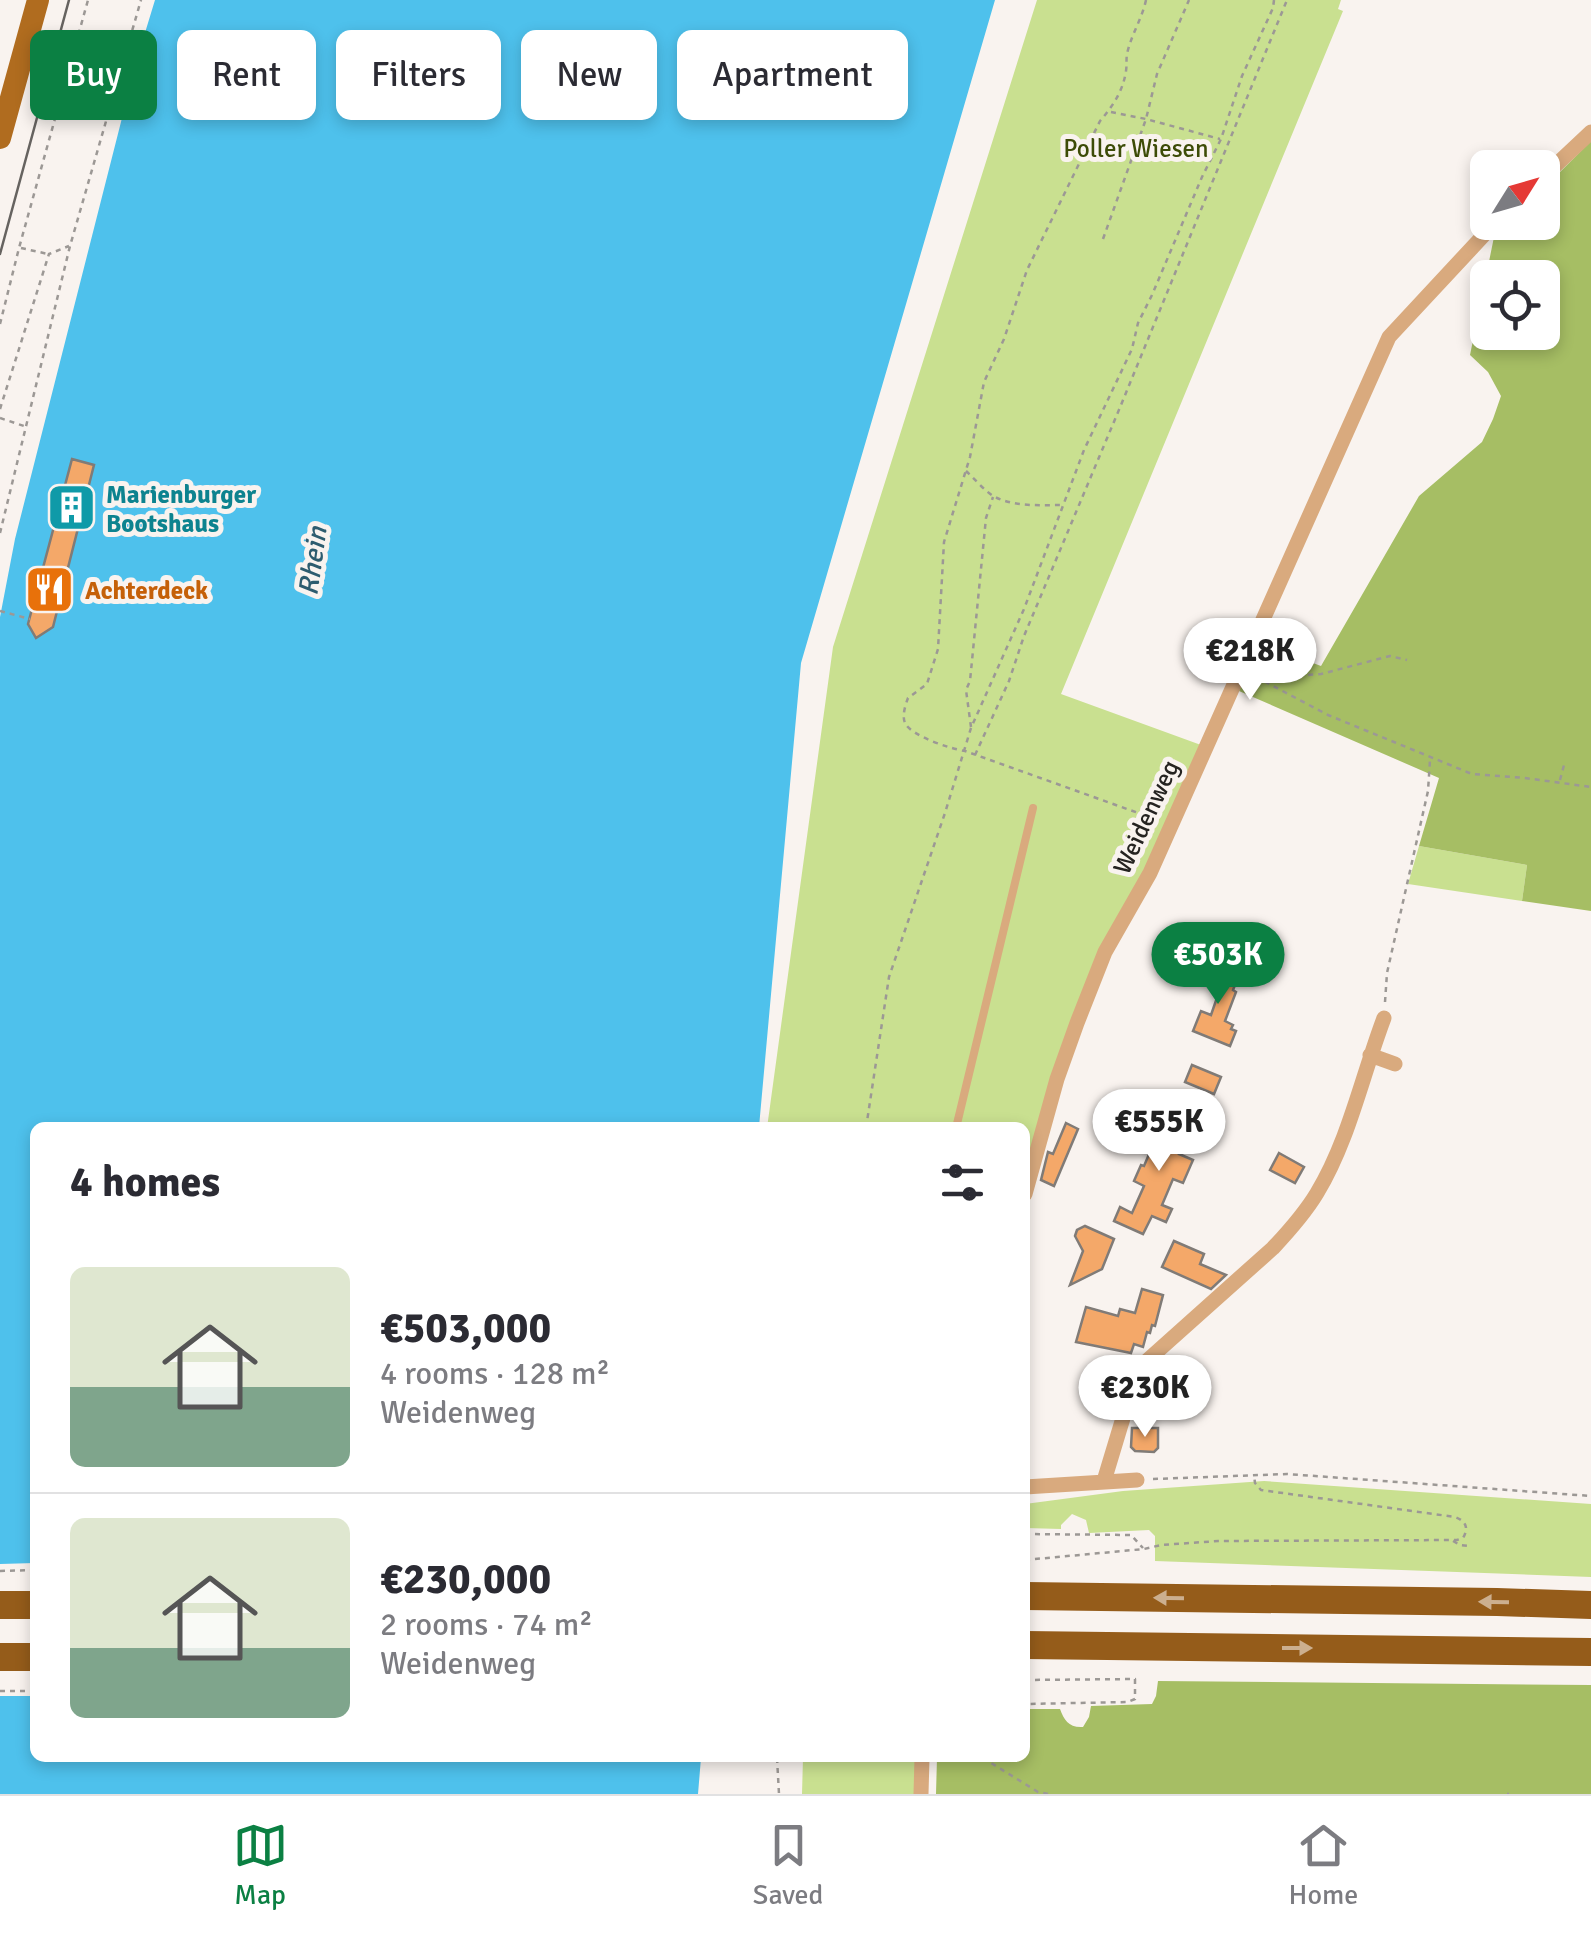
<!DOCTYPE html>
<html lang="en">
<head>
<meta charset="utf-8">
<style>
  :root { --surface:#fff; --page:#f7f7f7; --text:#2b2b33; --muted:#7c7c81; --line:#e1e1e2; --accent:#0b8043 }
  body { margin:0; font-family:Signika,sans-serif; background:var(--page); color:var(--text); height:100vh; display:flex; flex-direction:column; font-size:38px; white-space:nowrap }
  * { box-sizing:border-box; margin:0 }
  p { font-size:32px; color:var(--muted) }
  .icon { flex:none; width:55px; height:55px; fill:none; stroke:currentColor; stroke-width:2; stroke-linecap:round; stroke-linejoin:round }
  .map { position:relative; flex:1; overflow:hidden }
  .sheet { position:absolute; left:30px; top:1122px; width:1000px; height:640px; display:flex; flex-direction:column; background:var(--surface); border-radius:15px; box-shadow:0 5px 15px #0003 }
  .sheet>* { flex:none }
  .hud { position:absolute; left:30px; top:30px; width:1000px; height:90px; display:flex; gap:20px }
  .needle { width:65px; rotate:53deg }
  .controls { position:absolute; left:1470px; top:150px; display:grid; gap:20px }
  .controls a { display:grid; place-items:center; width:90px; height:90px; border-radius:15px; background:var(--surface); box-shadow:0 5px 15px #0003; font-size:50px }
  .price { position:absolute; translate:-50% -85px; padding:0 22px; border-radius:35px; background:#fff; color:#222; font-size:32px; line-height:65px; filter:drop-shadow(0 2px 5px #0008) }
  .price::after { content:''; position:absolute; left:50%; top:60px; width:30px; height:22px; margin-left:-15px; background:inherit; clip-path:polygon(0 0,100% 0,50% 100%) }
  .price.on { background:var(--accent); color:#fff }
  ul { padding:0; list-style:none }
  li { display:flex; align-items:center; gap:30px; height:250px; padding:0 40px }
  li+li { border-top:2px solid var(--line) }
  li span { display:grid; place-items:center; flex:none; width:280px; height:200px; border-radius:15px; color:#555 }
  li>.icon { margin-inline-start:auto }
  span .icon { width:120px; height:120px; fill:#fffc; stroke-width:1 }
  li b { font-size:42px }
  h2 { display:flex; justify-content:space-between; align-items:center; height:120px; padding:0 40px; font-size:42px }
  .chip { padding:0 35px; border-radius:15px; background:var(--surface); box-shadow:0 5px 15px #0003; font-size:35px; line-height:90px }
  .chip.on { background:var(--accent); color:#fff }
  .dock { display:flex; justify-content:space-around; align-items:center; height:140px; border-top:2px solid var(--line); background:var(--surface); font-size:28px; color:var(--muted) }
  .dock a { display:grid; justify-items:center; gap:5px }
  .dock .on { color:var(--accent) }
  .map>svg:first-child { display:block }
  .green { fill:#c9e090 }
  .forest { fill:#a6be64; fill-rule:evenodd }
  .water { fill:#4ec1ec }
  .pier { fill:#f9f3ef }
  .building { fill:#f4a869; stroke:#807b77; stroke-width:2.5 }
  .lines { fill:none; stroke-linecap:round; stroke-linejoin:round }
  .path { stroke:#9c9895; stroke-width:2.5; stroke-dasharray:5 5; stroke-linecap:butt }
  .lane { stroke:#d9aa7e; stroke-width:8 }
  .street { stroke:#d9aa7e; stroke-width:15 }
  .primary { stroke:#b06c1f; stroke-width:22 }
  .highway { stroke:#955c1a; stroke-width:28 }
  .tram { stroke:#666360; stroke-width:2.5 }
  .oneway { fill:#ccaf8f }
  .labels { text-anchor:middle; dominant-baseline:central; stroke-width:10; stroke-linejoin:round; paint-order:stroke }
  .park-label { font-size:25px; fill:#3d4c07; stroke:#f9f3ef }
  .culture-label { font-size:25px; font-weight:bold; fill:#0d838f; stroke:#f9f3ef; text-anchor:start }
  .food-label { font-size:25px; font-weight:bold; fill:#c56008; stroke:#f9f3ef; text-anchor:start }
  .street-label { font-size:25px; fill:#252321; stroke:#f9f3ef }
  .water-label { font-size:28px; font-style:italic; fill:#2d5c6f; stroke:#f9f3ef }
</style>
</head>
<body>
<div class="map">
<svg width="1591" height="1794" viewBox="0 0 1591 1794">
  <rect width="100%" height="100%" fill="#f9f3ef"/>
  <path class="green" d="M1037 0H1341L1338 9 1343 11 1061 694 1201 745 1142 876 1025 1167V1128H767L833 647Z
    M1419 846 1527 865 1522 901 1408 884Z
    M1264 1481 1591 1504V1577L1155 1561V1536L1149 1530 1089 1533 1086 1520 1072 1514 1061 1525V1529L1025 1528V1504L1123 1491Z
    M803 1758H917L916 1794H802Z"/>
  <path class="forest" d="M1591 141V911L1522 901 1527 865 1419 846 1439 778 1239 691 1259 643 1321 666 1419 496 1482 442 1493 419 1501 396 1488 372 1470 355 1494 237 1508 223 1542 222 1543 189ZM1488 278H1542V332H1488Z
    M1158 1681 1591 1685V1794H936L937 1758H1025V1709H1060C1064 1720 1069 1728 1083 1727L1089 1717 1091 1706 1152 1704 1156 1696Z"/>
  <path class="water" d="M155 0H995L801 663 759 1127 35 1128V1758H701L698 1794H0V617L15 539 137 59Z"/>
  <path class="pier" d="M35 1563V1696H0V1564Z"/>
  <path class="building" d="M72 459 94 465 53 627 36 638 28 624Z
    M1207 965 1239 975 1233 990 1236 992 1225 1021 1233 1025 1231 1029 1236 1031 1230 1046 1193 1031 1201 1011 1211 1015 1220 989 1201 982Z
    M1192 1065 1221 1077 1214 1094 1185 1082Z
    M1163 1112 1192 1123 1179 1154 1193 1160 1183 1183 1173 1179 1162 1205 1172 1209 1166 1222 1152 1216 1143 1234 1114 1221 1120 1207 1132 1213 1144 1186 1134 1181 1141 1165 1144 1166 1158 1133 1155 1132Z
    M1066 1123 1078 1129 1054 1186 1041 1180 1048 1152 1053 1154Z
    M1279 1153 1304 1167 1295 1183 1270 1170Z
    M1085 1226 1114 1239 1102 1269 1070 1285 1083 1251 1075 1236 1077 1230Z
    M1174 1241 1204 1254 1200 1264 1226 1275 1211 1289 1162 1267Z
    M1142 1289 1163 1295 1155 1326 1152 1325 1150 1333 1147 1332 1143 1347 1134 1344 1131 1353 1076 1342 1086 1307 1118 1316 1120 1309 1135 1313Z
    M1132 1428H1158V1448L1154 1452 1135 1451 1131 1447Z"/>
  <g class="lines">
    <path class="path" d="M1146 0C1142 19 1131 35 1127 54 1126 60 1127 65 1126 71 1123 91 1113 106 1100 121L1027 270 1004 339 984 382 970 457 944 542 938 649 927 684 908 698C905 706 902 716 905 723 911 736 951 749 965 751L1155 819
      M64 94 109 107
      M1111 112 1146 119 1220 139
      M1103 239 1146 119 1157 74 1189 0
      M21 248 48 254
      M0 324 19 248 88 0
      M0 409 49 254 69 246
      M0 418 24 426
      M966 471C976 480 986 493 997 498 1017 507 1041 505 1062 505
      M0 533 70 246 141 0
      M0 611 30 619
      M1261 666 1282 677 1321 674 1390 656 1407 660
      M1256 677 1328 715 1472 774 1525 778 1591 787
      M971 727 966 690 970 681 986 518 993 497
      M975 755 1009 681 1024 636 1121 405 1287 0
      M1560 780 1564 765
      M1385 1002 1387 973 1428 791 1430 760
      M866 1128 889 977 945 813 971 728 1024 609 1084 450 1132 349 1138 323 1152 295 1202 177 1221 139 1242 76 1273 8 1274 0
      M1153 1479 1287 1474 1591 1496
      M1025 1534 1131 1535 1143 1548
      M1453 1541 1460 1545 1470 1546
      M1025 1560 1144 1549 1161 1545 1218 1541 1457 1540 1463 1538C1469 1528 1466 1521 1455 1517L1261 1490 1255 1483 1254 1475
      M0 1571 35 1570
      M1025 1680 1135 1679V1699L1128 1702 1025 1704
      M0 1691H35
      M777 1758 779 1794
      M983 1758 1038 1792 1048 1794
      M1507 1794H1509"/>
    <path class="lane" d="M956 1128 1033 808"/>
    <path class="street" d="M1542 178 1591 132
      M1370 1055 1395 1064
      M1025 1194 1057 1079 1077 1023 1105 952 1150 873 1389 337 1496 222
      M1104 1481 1136 1375 1141 1366 1273 1248C1289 1231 1305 1213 1317 1193 1349 1140 1362 1076 1384 1018
      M1025 1487 1137 1480
      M921 1794 922 1758"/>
    <path class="primary" d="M0 138 38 0"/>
    <path class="highway" d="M1025 1596 1497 1602 1591 1605
      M0 1605H35
      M1025 1645 1591 1652
      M0 1657H35"/>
    <path class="tram" d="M0 254 69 0"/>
  </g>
  <defs><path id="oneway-solid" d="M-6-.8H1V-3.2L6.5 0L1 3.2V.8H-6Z" transform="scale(2.5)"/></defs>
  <g class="oneway">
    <use href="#oneway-solid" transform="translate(1169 1598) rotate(-179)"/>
    <use href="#oneway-solid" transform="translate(1494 1602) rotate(-179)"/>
    <use href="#oneway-solid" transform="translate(1297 1648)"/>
  </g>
  <defs>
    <symbol id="building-square" viewBox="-11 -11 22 22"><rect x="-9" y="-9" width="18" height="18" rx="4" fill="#0f9aa8" stroke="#f9f3ef"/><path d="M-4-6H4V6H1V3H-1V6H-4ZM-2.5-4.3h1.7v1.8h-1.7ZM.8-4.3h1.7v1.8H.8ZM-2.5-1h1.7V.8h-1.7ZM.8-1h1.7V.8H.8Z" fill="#fff"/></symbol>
    <symbol id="restaurant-square" viewBox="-11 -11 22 22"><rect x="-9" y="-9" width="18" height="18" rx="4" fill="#e8710a" stroke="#f9f3ef"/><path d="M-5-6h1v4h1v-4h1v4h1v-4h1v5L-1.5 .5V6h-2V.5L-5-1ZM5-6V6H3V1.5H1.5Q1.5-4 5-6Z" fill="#fff"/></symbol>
  </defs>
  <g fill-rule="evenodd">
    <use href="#building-square" x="44" y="480" width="55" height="55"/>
    <use href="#restaurant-square" x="22" y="562" width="55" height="55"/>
  </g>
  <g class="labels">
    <g class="park-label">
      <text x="1136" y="148">Poller Wiesen</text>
    </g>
    <g class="culture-label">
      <text x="106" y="494">Marienburger<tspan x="106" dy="29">Bootshaus</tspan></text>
    </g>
    <g class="food-label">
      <text x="85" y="590">Achterdeck</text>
    </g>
    <g class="street-label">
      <text transform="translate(1146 817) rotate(-65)">Weidenweg</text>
    </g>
    <g class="water-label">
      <text transform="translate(313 561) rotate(-82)">Rhein</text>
    </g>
  </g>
</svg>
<div class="controls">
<a><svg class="needle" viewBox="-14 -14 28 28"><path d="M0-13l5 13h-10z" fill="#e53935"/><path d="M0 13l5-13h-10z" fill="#7c7c81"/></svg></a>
<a><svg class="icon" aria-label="locate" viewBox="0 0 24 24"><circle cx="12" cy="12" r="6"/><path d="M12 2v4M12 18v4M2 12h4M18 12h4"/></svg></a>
</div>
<b class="price" style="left:1250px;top:703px">€218K</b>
<b class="price on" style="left:1218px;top:1007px">€503K</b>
<b class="price" style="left:1159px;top:1174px">€555K</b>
<b class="price" style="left:1145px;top:1440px">€230K</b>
<div class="hud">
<a class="chip on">Buy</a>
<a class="chip">Rent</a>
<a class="chip">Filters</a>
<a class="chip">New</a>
<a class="chip">Apartment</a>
</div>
<section class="sheet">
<h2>4 homes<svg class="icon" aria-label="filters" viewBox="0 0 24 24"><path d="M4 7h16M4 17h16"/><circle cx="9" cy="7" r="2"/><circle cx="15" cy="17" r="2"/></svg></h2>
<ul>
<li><span style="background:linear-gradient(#dfe7d0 60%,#7fa58c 0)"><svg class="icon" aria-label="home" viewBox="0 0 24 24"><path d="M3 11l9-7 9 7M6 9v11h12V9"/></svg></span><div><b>€503,000</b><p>4 rooms · 128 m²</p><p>Weidenweg</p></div></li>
<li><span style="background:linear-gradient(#dfe7d0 65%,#7fa58c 0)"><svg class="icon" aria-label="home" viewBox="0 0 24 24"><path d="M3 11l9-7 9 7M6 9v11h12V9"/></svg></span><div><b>€230,000</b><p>2 rooms · 74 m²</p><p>Weidenweg</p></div></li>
</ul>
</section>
</div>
<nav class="dock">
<a class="on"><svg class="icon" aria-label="map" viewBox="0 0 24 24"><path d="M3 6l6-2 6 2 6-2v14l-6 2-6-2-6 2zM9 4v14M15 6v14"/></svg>Map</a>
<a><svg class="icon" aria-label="saved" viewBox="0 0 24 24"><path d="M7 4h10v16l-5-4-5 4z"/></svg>Saved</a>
<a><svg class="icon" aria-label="home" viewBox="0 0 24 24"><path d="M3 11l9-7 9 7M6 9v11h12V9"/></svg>Home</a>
</nav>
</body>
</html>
